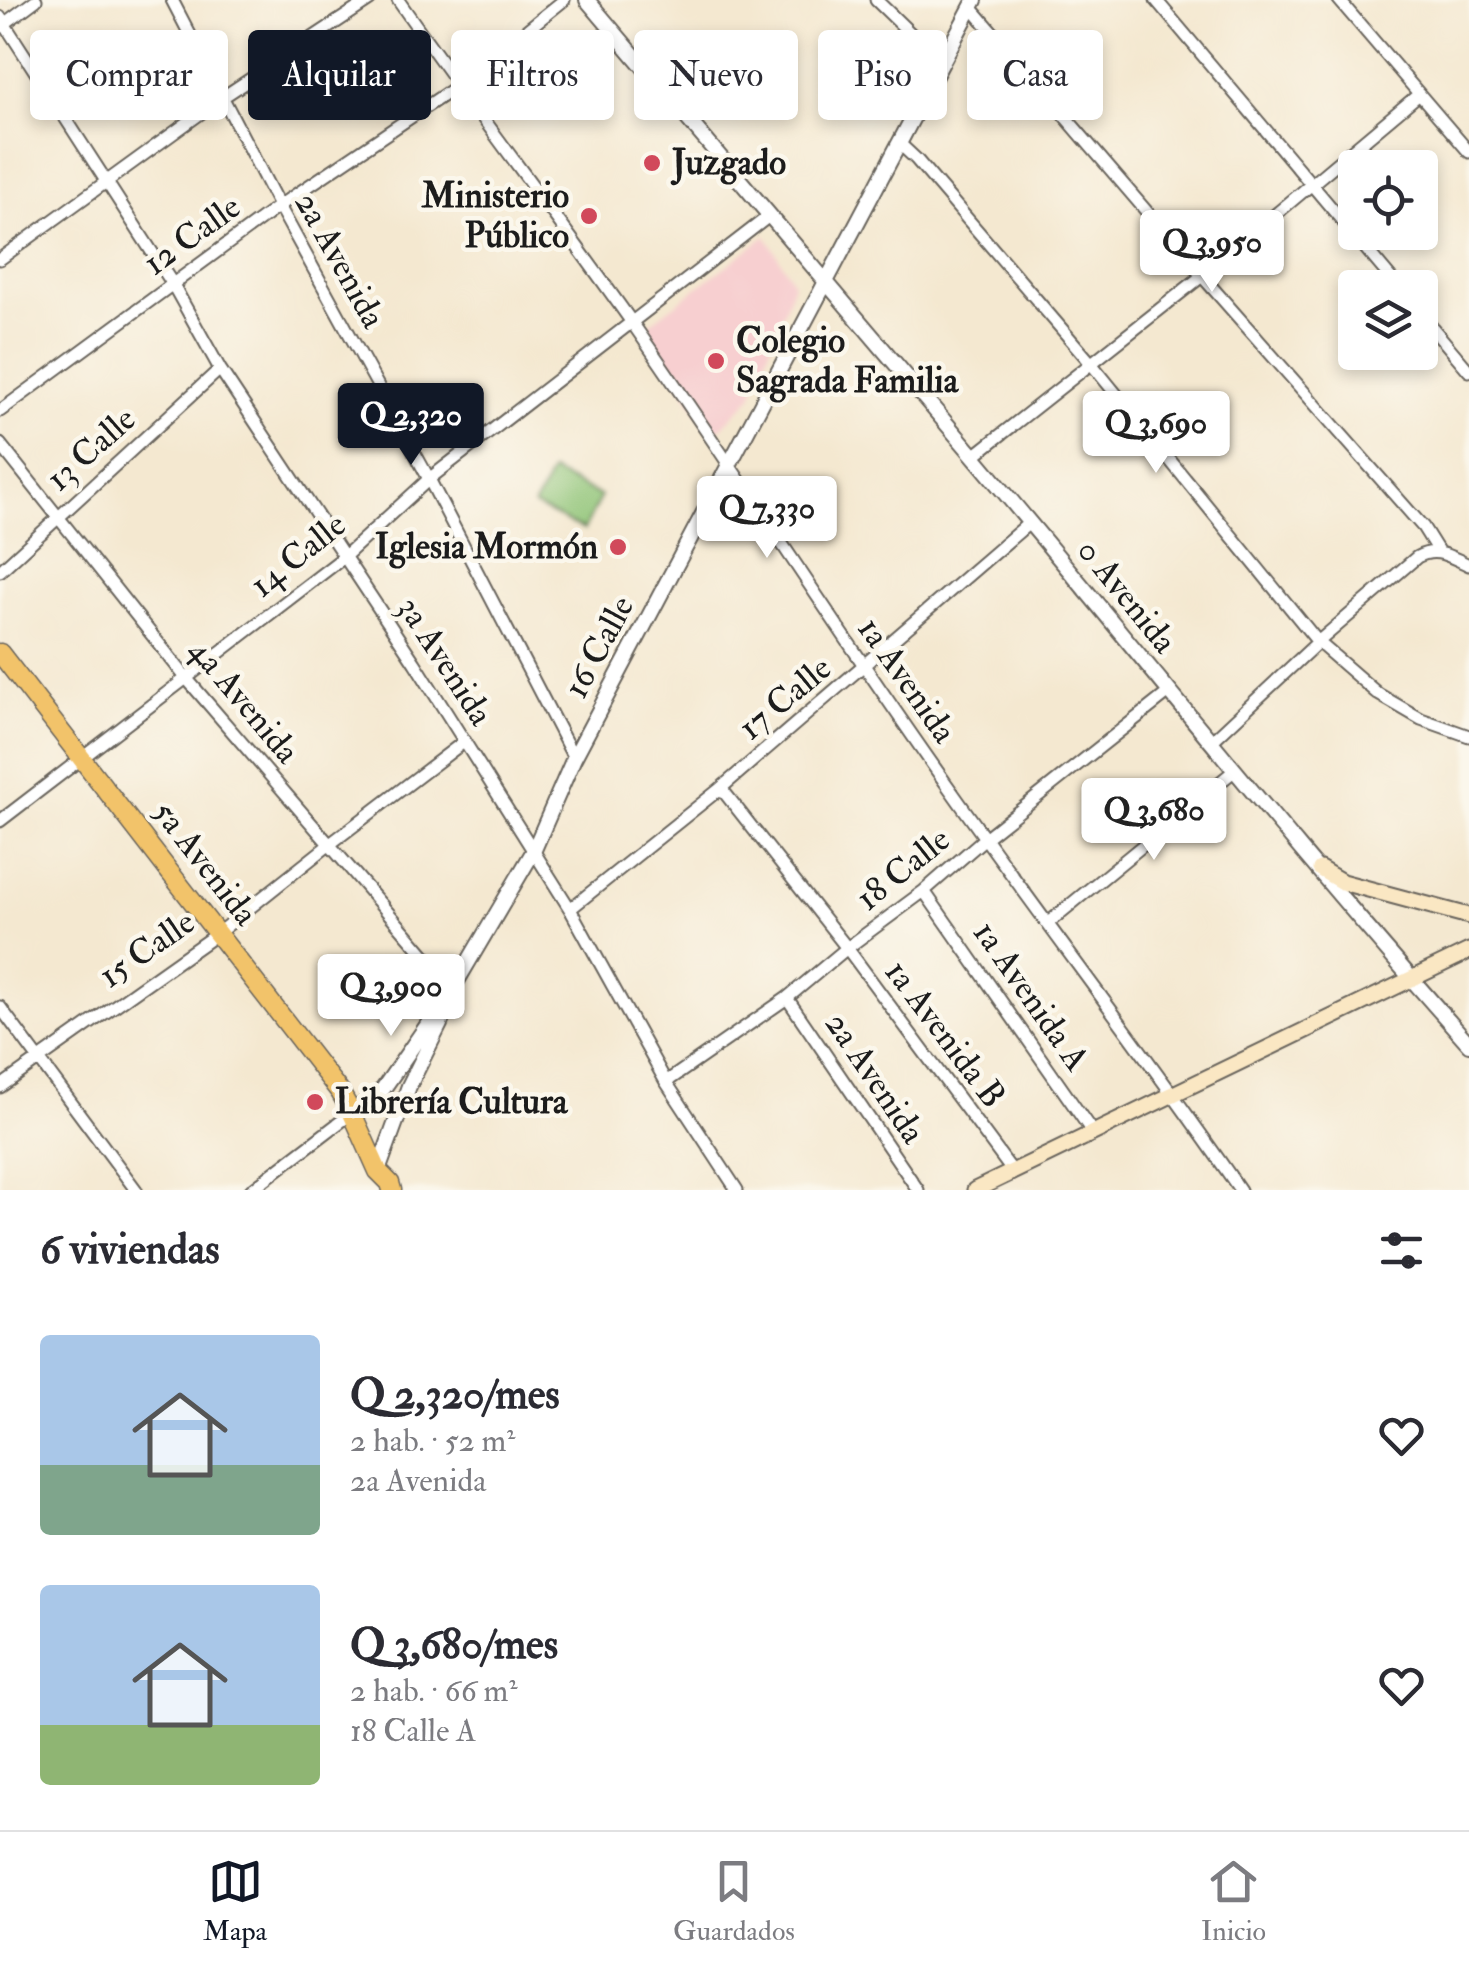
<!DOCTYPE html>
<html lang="es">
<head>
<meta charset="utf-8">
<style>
  :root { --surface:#fff; --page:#f7f7f7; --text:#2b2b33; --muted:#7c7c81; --line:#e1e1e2; --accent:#111827 }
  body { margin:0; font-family:"IM FELL Double Pica",serif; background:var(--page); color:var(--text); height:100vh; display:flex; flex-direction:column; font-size:38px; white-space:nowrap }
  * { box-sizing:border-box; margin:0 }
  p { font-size:32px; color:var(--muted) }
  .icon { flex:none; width:55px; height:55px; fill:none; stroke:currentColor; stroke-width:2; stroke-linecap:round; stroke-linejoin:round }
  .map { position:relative; height:1190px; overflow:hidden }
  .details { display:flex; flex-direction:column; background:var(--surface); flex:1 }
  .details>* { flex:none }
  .guide { position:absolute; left:30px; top:30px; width:1410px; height:90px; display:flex; gap:20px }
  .buttons { position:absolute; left:1338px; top:150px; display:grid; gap:20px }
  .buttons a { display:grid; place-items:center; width:100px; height:100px; border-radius:10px; background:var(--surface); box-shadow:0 5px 15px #0003; font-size:50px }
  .price { position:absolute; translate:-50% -85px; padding:0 22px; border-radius:10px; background:#fff; color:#222; font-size:32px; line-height:65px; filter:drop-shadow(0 2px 5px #0008) }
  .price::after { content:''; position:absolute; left:50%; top:60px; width:30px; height:22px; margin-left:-15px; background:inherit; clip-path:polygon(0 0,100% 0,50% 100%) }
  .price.selected { background:var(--accent); color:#fff }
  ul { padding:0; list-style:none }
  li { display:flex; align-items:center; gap:30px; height:250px; padding:0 40px }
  li span { display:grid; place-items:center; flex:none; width:280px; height:200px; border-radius:10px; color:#555 }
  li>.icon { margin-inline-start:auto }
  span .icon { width:120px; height:120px; fill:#fffc; stroke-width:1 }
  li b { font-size:42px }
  h2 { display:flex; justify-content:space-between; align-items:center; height:120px; padding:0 40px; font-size:42px }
  .chip { padding:0 35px; border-radius:10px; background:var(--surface); box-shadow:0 5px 15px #0003; font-size:35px; line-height:90px }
  .chip.selected { background:var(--accent); color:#fff }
  .tabs { display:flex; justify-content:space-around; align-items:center; height:140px; border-top:2px solid var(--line); background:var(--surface); font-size:28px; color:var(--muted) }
  .tabs a { display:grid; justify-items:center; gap:5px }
  .tabs .selected { color:var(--accent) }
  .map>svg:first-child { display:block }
  .built { fill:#f7cfd0 }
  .green { fill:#8dc375; stroke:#547048; stroke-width:2.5 }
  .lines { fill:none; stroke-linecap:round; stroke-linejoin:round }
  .minor-casing { stroke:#68635b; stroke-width:15 }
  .tertiary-casing { stroke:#68635b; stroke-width:18 }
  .secondary-casing { stroke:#68635b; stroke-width:19 }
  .primary-casing { stroke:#68635b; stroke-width:21 }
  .minor { stroke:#fff; stroke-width:11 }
  .tertiary { stroke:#fff; stroke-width:14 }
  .secondary { stroke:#fae7c3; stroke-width:15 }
  .primary { stroke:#f2c36a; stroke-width:18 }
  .poi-dot { fill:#d1495b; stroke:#fbf7ec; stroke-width:4 }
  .labels { text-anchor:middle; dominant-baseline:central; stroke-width:9; stroke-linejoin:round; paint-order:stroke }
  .poi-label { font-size:35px; font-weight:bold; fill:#1c1c1c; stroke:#fbf7ec; text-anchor:start }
  .street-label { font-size:35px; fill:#1c1c1c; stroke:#fbf7ec }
</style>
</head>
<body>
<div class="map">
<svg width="1469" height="1190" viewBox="0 0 1469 1190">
  <rect width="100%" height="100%" fill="#fbf7ec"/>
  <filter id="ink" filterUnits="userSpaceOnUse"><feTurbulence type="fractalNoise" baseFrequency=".01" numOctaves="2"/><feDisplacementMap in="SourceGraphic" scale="20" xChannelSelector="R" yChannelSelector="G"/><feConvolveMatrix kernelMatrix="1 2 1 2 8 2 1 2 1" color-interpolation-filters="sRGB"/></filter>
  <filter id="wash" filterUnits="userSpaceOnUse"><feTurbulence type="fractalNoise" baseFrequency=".0048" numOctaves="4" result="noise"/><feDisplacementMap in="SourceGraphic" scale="40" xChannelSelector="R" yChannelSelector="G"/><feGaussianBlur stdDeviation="2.25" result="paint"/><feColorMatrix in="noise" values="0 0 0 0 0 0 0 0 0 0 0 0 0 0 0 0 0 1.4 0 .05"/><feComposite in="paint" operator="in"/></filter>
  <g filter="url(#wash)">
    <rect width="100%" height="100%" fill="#f4e8d0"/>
    <path class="built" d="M766 236 794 283 752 396 720 429 707 428 646 326Z"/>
    <path class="green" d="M551 472 601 496 584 530 534 506Z"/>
  </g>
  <g filter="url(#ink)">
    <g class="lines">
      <defs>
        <path id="minor" d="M172 0 279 206 429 479 574 758
          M398 0C474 109 556 215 633 324 741 479 842 638 952 792 1047 926 1147 1055 1240 1190
          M876 0 941 63
          M1156 0 1399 288
          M1339 0 1469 152
          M971 7 1202 276 1423 527 1438 551
          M0 17 172 283 220 369 415 663 570 909 666 1082 737 1190
          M0 27 36 0
          M900 144 916 159 1090 362 1318 642 1378 694 1421 719 1469 736
          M0 259 223 97 370 0
          M1420 313 1469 371
          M0 411 279 206 457 86 564 0
          M0 444 187 679 453 988
          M974 456 1202 276 1418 95
          M0 571 220 369
          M1211 742 1318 642 1417 557C1437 546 1450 557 1469 565
          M721 788 847 948 1013 1172
          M0 821 344 557 429 479 769 216
          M924 891 1093 1133
          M570 909 721 788 1029 523
          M1048 923 1235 770
          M787 998 918 1190
          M0 1007 136 1190
          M666 1082 787 998 847 948 924 891 985 838 1168 693
          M0 1087 218 933 330 844 465 741
          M251 1190 352 1113"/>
        <path id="tertiary" d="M587 0C715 152 845 302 973 455 1138 651 1298 852 1469 1044
          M352 1113 383 1089 453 988 533 852 574 758 975 0
          M378 1171 409 1086 440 1024 448 1003"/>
        <path id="secondary" d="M1320 869 1342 882 1469 916
          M975 1190 1469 951"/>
        <path id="primary" d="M0 653 340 1092 352 1113 378 1171 390 1183 392 1190"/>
      </defs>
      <use href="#minor" class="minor-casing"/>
      <use href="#tertiary" class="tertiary-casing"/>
      <use href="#secondary" class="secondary-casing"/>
      <use href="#primary" class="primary-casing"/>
      <use href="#minor" class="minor"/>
      <use href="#tertiary" class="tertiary"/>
      <use href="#secondary" class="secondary"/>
      <use href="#primary" class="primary"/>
    </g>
  </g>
  <g class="poi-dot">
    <circle cx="652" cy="163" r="10"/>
    <circle cx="589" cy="216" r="10"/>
    <circle cx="716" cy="361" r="10"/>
    <circle cx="618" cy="547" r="10"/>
    <circle cx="315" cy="1102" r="10"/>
  </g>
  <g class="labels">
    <g class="poi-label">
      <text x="672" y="163">Juzgado</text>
      <text x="569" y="196" text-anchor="end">Ministerio<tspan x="569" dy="40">Público</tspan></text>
      <text x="736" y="341">Colegio<tspan x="736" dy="40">Sagrada Familia</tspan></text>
      <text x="598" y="547" text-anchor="end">Iglesia Mormón</text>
      <text x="335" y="1102">Librería Cultura</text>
    </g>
    <g class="street-label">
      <text transform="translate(192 235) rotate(-36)">12 Calle</text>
      <text transform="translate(340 260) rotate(61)">2a Avenida</text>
      <text transform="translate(91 449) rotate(-42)">13 Calle</text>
      <text transform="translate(298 555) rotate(-39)">14 Calle</text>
      <text transform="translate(1127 596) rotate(51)">0 Avenida</text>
      <text transform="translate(599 647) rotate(-62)">16 Calle</text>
      <text transform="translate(445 661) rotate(57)">3a Avenida</text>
      <text transform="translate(907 680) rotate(55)">1a Avenida</text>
      <text transform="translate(785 698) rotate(-40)">17 Calle</text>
      <text transform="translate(244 701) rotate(50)">4a Avenida</text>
      <text transform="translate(205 863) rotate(52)">5a Avenida</text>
      <text transform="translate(903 869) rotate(-39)">18 Calle</text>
      <text transform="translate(147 949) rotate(-35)">15 Calle</text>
      <text transform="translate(1031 996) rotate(55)">1a Avenida A</text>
      <text transform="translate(945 1034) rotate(53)">1a Avenida B</text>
      <text transform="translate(875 1078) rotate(56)">2a Avenida</text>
    </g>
  </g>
</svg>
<div class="buttons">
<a><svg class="icon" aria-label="locate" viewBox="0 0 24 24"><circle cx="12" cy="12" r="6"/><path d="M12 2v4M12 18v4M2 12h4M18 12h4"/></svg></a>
<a><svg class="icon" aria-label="layers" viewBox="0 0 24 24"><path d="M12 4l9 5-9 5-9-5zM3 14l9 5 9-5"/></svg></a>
</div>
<b class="price" style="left:1212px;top:295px">Q 3,950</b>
<b class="price selected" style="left:411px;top:468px">Q 2,320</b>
<b class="price" style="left:1156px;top:476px">Q 3,690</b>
<b class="price" style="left:767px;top:561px">Q 7,330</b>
<b class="price" style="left:1154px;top:863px">Q 3,680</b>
<b class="price" style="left:391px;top:1039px">Q 3,900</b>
<div class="guide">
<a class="chip">Comprar</a>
<a class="chip selected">Alquilar</a>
<a class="chip">Filtros</a>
<a class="chip">Nuevo</a>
<a class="chip">Piso</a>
<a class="chip">Casa</a>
</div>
</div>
<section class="details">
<h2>6 viviendas<svg class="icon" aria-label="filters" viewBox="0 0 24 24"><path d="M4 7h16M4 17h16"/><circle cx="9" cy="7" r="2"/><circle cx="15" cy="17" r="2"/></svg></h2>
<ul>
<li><span style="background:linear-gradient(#a9c7e8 65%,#7fa58c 0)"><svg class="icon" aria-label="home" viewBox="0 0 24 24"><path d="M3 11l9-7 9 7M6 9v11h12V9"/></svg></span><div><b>Q 2,320/mes</b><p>2 hab. · 52 m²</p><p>2a Avenida</p></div><svg class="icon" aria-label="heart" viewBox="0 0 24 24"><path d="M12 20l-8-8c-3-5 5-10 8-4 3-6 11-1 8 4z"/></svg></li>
<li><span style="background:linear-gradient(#a9c7e8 70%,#8fb573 0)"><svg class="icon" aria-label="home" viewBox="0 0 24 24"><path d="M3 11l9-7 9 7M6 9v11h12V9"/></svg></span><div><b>Q 3,680/mes</b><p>2 hab. · 66 m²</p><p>18 Calle A</p></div><svg class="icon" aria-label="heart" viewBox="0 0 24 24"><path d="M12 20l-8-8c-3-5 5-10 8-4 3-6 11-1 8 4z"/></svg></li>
</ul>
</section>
<nav class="tabs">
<a class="selected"><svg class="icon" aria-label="map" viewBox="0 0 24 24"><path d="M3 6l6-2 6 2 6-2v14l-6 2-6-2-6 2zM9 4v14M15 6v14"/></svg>Mapa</a>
<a><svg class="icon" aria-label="saved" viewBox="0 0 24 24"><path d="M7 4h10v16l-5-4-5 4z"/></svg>Guardados</a>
<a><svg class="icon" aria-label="home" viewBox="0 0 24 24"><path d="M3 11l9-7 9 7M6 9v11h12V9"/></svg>Inicio</a>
</nav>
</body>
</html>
